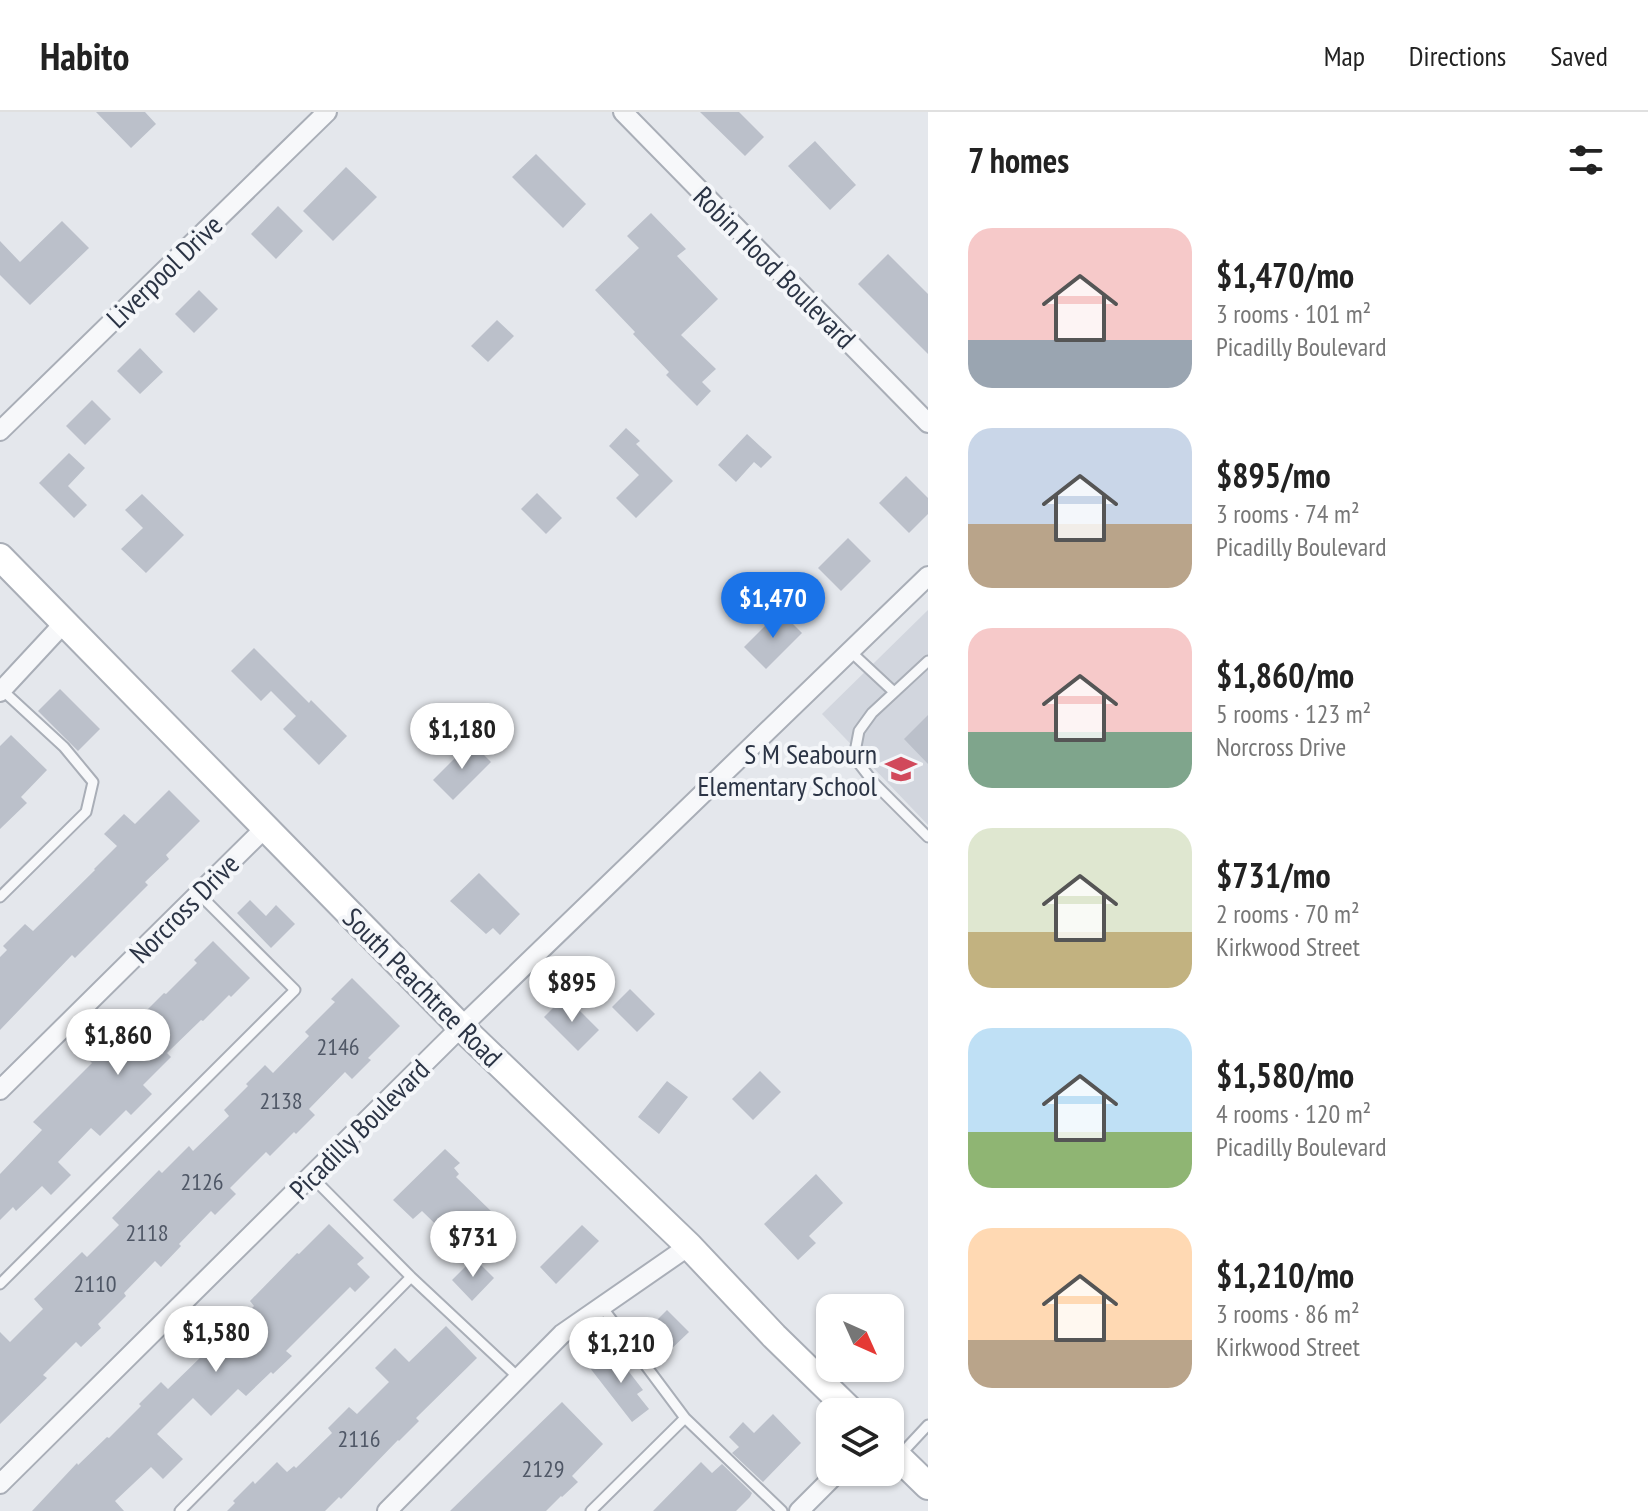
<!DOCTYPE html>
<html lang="en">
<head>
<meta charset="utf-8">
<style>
  :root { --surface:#fff; --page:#f2f2f2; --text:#222; --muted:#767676; --line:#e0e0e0; --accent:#1a73e8 }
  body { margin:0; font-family:"PT Sans Narrow",sans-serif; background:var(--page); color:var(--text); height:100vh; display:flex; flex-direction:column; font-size:30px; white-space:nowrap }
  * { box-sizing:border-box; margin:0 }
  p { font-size:26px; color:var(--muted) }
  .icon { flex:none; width:44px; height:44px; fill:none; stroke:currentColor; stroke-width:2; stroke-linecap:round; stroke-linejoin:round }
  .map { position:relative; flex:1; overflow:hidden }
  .panel { display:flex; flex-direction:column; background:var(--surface); width:720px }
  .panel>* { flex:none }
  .needle { width:52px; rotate:135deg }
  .fabs { position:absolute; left:816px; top:1182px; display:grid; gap:16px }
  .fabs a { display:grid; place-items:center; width:88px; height:88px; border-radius:16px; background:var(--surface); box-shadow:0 2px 6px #0004; font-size:40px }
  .price { position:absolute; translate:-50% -68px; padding:0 18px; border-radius:28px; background:#fff; color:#222; font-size:26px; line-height:52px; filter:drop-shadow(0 2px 4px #0008) }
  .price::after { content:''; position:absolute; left:50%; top:48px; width:24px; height:18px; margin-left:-12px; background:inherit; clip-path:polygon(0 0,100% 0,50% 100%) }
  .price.current { background:var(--accent); color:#fff }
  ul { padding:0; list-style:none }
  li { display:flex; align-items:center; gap:24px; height:200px; padding:0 40px }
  li span { display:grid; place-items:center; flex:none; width:224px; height:160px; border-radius:24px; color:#555 }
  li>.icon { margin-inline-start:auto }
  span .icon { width:96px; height:96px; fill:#fffc; stroke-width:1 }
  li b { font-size:34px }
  h2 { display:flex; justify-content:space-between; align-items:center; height:96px; padding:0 40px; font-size:34px }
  header { display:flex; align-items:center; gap:48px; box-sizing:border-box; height:112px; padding:0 40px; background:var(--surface); border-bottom:2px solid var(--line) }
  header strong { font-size:38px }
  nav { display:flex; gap:44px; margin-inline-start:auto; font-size:28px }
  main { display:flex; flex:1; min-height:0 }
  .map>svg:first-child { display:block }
  .built { fill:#d2d6de }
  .building { fill:#bbc0ca }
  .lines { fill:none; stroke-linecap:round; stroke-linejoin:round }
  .lane-casing { stroke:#a9aeb7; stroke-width:13 }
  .street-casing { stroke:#a9aeb7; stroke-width:22 }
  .secondary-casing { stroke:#a9aeb7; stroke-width:30 }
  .lane { stroke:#f7f8fa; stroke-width:9 }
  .street { stroke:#f7f8fa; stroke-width:18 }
  .secondary { stroke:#fff; stroke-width:26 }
  .labels { text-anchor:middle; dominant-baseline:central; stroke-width:8; stroke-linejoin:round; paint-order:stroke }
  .number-label { font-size:24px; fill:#4f5766 }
  .street-label { font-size:28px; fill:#2b3445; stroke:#f4f6f9 }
  .poi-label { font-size:28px; fill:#2b3445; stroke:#f4f6f9; text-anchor:end }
</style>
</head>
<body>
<header>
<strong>Habito</strong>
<nav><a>Map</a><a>Directions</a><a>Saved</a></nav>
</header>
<main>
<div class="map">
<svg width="928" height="1399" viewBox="0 0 928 1399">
  <rect width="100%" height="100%" fill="#e4e7ec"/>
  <path class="built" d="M928 498V713L822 602Z"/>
  <path class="building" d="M96 0H145L156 12 131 36Z
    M700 0H739L764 25 745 44Z
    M815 29 856 73 830 98 788 54Z
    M536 42 586 92 563 116 512 65Z
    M346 55 377 85 333 129 303 99Z
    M278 94 303 119 276 147 251 122Z
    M651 101 686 137 677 144 718 187 681 223 716 257 702 270 711 279 697 294 666 263 669 260 633 222 635 220 595 178 639 136 627 124Z
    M62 109 89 136 30 193 0 163V129L20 150Z
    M888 142 928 182V242L858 172Z
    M199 178 218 197 194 221 175 202Z
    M497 208 514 224 488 250 471 234Z
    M140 236 163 260 140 282 117 259Z
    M92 288 111 307 85 333 66 314Z
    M626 316 640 329 636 332 673 369 636 406 616 386 639 363 609 334Z
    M747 322 772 345 761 356 754 350 736 370 718 353Z
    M69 341 85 356 68 374 87 393 74 406 39 371Z
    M906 364 928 386V402L909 421 879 391Z
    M537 381 562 406 546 422 521 397Z
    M142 382 184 423 146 461 121 437 143 416 125 398Z
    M848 426 871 449 841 479 818 456Z
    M780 499 802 521 766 557 744 535Z
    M254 536 309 591 311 588 347 624 319 653 283 617 296 604 271 579 261 589 231 559Z
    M60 577 100 617 78 639 38 599Z
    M928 603V652L904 627Z
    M11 623 47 658 21 685 27 691 0 717V634Z
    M471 630 491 650 453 688 433 668Z
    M169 678 200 709 166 743 169 747 145 770 148 773 75 846 72 843 0 918V845L7 838 3 834 25 812 33 819 95 758 94 757 117 734 104 722 124 702 135 712Z
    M479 761 520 802 500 823 493 816 486 822 450 789Z
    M250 788 266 804 276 793 295 812 271 836 237 801Z
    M213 829 250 866 231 885 229 883 203 909 201 908 167 941 171 945 143 973 152 982 131 1003 126 998 100 1024 91 1016 58 1050 71 1063 51 1083 42 1074 16 1099 13 1095 0 1108V1062L42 1018 33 1010 92 951 90 949 105 934 109 939 143 904 142 903 164 881 166 882 197 851 194 848Z
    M352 866 400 914 368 946 371 948 352 967 345 960 309 997 315 1003 296 1022 294 1020 270 1044 266 1040 230 1076 236 1082 215 1103 211 1099 179 1132 181 1134 161 1155 155 1149 124 1181 126 1184 98 1212 101 1216 81 1235 76 1230 43 1263 47 1266 0 1312V1220L10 1230 43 1197 34 1187 82 1140 87 1145 119 1113 112 1106 159 1058 162 1061 189 1034 193 1039 229 1004 224 998 248 974 246 972 265 953 273 961 309 924 305 920 335 890 331 887Z
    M630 877 655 902 637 920 612 895Z
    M565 884 599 918 578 939 544 905Z
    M760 959 781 980 753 1008 732 987Z
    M667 969 688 985 659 1022 638 1005Z
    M445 1037 460 1051 454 1056 459 1062 456 1065 493 1101 459 1135 422 1099 413 1107 393 1088Z
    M816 1062 843 1091 809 1124 816 1131 798 1148 764 1112Z
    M329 1112 364 1146 357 1152 370 1165 355 1180 350 1175 286 1239 292 1244 273 1262 271 1260 246 1284 238 1277 211 1304 193 1286 157 1322 183 1347 163 1367 151 1355 115 1389 124 1399H32L77 1351 78 1353 107 1325 109 1326 141 1294 139 1292 161 1270 168 1277 204 1242 200 1239 220 1219 225 1223 254 1194 250 1189 297 1141 299 1142Z
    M582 1113 599 1129 556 1172 540 1155Z
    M474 1146 494 1166 472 1189 452 1168Z
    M667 1198 689 1220 666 1242 645 1220Z
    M446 1214 477 1246 416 1306 419 1309 399 1329 398 1328 341 1387 339 1385 325 1399H227L235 1391 233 1389 253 1369 255 1372 277 1350 287 1360 294 1354 296 1356 332 1321 328 1316 349 1295 357 1302 389 1270 375 1256 395 1236 409 1250Z
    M613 1239 643 1278 637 1282 649 1297 632 1310 590 1256Z
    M562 1290 603 1332 572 1364 578 1370 562 1385 561 1384 546 1399H450Z
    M773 1302 801 1331 763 1370 732 1341 739 1335 729 1325 743 1310 754 1321Z
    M701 1350 712 1361 722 1352 752 1381 750 1385 736 1399H653Z"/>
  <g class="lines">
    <defs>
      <path id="lane" d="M850 539 894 580
        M928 549 872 601 859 619 854 645 874 671 928 725
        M0 576 64 635 93 670 86 700 0 785
        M311 1064 411 1165 519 1266
        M0 1172 295 878 199 782
        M685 1306 782 1399
        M900 1343 928 1313
        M180 1399 411 1165
        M591 1399 685 1306 602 1195"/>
      <path id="street" d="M623 0 928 311
        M0 319 327 0
        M0 580 64 511
        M0 978 265 716
        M0 1372 461 915 928 464
        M387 1399 562 1222 689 1134
        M799 1399 838 1360"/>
      <path id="secondary" d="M0 445 461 915 689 1134 774 1224 852 1300
        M890 1337 928 1374"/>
    </defs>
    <use href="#lane" class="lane-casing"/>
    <use href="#street" class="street-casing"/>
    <use href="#secondary" class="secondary-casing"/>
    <use href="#lane" class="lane"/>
    <use href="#street" class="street"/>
    <use href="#secondary" class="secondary"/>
  </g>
  <defs>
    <symbol id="school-bare" viewBox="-9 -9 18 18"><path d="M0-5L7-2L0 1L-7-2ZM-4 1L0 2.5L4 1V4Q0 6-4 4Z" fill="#d1495b" stroke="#f4f6f9" stroke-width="2.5" paint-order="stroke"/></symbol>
  </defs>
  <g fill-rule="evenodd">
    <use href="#school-bare" x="879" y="635" width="44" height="44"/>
  </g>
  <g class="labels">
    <g class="number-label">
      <text x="338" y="934">2146</text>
      <text x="281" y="988">2138</text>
      <text x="202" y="1069">2126</text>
      <text x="147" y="1120">2118</text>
      <text x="95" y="1171">2110</text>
      <text x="359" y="1326">2116</text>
      <text x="543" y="1356">2129</text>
    </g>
    <g class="street-label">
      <text transform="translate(775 155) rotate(45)">Robin Hood Boulevard</text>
      <text transform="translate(164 159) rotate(-44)">Liverpool Drive</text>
      <text transform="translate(184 796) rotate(-45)">Norcross Drive</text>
      <text transform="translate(423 875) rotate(45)">South Peachtree Road</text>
      <text transform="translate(359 1017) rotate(-45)">Picadilly Boulevard</text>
    </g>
    <g class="poi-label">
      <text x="877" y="641">S M Seabourn<tspan x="877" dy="32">Elementary School</tspan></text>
    </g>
  </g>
</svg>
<div class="fabs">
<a><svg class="needle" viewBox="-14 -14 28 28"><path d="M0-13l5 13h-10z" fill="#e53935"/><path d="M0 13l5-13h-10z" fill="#767676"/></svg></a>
<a><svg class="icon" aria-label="layers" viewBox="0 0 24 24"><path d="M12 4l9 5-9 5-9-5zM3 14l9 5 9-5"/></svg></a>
</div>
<b class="price current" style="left:773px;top:528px">$1,470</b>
<b class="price" style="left:462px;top:659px">$1,180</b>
<b class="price" style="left:572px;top:912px">$895</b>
<b class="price" style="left:118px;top:965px">$1,860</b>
<b class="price" style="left:473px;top:1167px">$731</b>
<b class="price" style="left:216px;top:1262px">$1,580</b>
<b class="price" style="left:621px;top:1273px">$1,210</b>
</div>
<section class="panel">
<h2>7 homes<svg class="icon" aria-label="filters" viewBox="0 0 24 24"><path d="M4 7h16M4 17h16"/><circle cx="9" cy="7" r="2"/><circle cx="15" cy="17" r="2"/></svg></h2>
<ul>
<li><span style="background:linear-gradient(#f6c9c9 70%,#9aa5b1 0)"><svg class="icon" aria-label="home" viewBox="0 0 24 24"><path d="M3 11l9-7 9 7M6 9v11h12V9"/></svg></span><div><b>$1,470/mo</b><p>3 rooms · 101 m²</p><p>Picadilly Boulevard</p></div></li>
<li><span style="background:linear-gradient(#c9d6e8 60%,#b9a48a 0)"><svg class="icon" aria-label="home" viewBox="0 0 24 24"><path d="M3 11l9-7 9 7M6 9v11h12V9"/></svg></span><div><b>$895/mo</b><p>3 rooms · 74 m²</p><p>Picadilly Boulevard</p></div></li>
<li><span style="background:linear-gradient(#f6c9c9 65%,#7fa58c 0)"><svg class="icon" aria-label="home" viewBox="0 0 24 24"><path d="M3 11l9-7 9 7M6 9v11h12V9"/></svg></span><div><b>$1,860/mo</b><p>5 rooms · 123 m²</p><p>Norcross Drive</p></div></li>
<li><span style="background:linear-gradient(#dfe7d0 65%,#c2b280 0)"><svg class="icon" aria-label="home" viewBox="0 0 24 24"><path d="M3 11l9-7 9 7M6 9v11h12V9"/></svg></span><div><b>$731/mo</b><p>2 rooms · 70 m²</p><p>Kirkwood Street</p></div></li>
<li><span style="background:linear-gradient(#bfe0f5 65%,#8fb573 0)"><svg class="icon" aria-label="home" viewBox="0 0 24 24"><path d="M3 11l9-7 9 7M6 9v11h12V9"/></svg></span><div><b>$1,580/mo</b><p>4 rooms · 120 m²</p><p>Picadilly Boulevard</p></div></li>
<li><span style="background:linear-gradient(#ffd9b3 70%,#b9a48a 0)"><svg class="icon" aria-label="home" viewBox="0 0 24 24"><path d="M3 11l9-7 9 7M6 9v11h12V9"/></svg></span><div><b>$1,210/mo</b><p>3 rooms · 86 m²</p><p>Kirkwood Street</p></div></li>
</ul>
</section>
</main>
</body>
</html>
